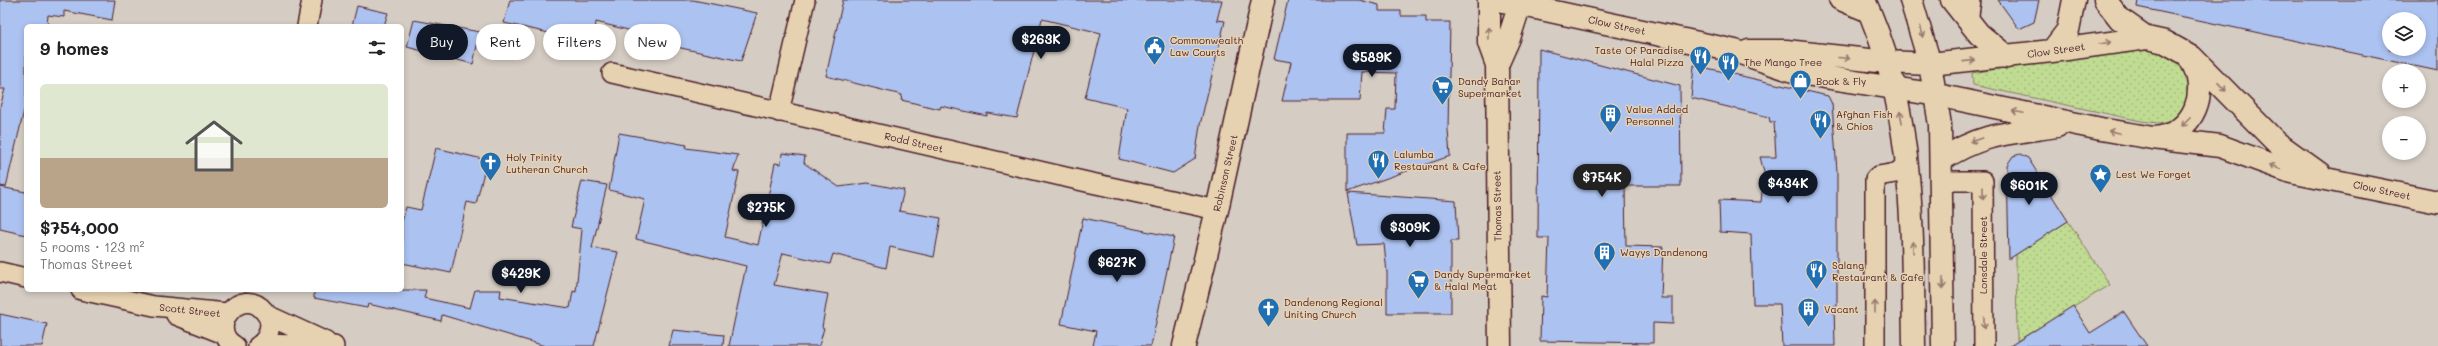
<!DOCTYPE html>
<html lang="en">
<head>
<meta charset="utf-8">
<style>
  :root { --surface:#fff; --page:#f2f2f2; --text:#202124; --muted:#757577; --line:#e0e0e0; --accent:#111827 }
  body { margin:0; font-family:Mali,sans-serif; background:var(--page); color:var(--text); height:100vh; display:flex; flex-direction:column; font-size:15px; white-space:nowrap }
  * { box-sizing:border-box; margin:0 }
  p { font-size:13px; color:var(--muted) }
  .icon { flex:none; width:22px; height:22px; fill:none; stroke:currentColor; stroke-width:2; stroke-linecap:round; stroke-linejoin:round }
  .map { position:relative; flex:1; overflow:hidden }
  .side { position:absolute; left:24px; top:24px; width:380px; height:268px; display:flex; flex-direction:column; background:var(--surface); border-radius:6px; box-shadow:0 2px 6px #0003 }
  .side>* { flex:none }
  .hud { position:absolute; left:416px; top:24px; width:380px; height:36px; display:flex; gap:8px }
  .buttons { position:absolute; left:2382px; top:12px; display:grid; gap:8px }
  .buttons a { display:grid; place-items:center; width:44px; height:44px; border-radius:50%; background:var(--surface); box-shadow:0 2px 6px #0003; font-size:20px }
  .price { position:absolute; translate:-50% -34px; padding:0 9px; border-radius:14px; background:var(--accent); color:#fff; font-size:13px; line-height:26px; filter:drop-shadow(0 1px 2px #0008) }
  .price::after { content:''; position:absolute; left:50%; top:24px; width:12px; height:9px; margin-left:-6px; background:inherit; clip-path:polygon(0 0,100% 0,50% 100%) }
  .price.selected { background:#222; color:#fff }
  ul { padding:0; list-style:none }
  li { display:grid; align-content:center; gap:8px; height:212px; padding:0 16px }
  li+li { border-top:1px solid var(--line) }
  li span { display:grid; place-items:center; height:124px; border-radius:6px; color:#555 }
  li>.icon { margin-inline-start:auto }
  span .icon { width:72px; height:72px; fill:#fffc; stroke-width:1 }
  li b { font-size:17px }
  h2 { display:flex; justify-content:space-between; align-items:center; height:48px; padding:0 16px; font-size:17px }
  .chip { padding:0 14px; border-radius:18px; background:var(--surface); box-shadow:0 2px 6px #0003; font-size:14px; line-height:36px }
  .chip.selected { background:var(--accent); color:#fff }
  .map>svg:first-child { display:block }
  .green { fill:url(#green-dots); stroke:#857d5e }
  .building { fill:#acc2f0; stroke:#4a1f2b; fill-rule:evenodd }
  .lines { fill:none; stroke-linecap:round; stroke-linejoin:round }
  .minor-casing { stroke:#4a1f2b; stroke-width:22 }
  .tertiary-casing { stroke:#4a1f2b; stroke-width:25 }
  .secondary-casing { stroke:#4a1f2b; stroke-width:25 }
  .trunk-casing { stroke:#4a1f2b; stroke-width:25 }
  .minor { stroke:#e6d2b0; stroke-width:19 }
  .tertiary { stroke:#e6d2b0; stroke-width:22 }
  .secondary { stroke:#e6d2b0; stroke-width:22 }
  .trunk { stroke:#e6d2b0; stroke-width:22 }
  .oneway { stroke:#98786e }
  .labels { text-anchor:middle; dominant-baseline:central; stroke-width:3; stroke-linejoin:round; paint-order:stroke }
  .street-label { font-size:10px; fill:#4a1f2b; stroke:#e6d2b0 }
  .poi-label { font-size:10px; fill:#4a1f2b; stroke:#e6d2b0; text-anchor:start }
</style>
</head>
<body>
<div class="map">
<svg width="2438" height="346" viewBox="0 0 2438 346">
  <defs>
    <pattern id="green-dots" width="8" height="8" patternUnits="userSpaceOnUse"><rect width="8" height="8" fill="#c0db92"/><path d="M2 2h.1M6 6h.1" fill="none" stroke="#a6bc7e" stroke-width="1.8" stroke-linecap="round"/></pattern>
  </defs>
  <rect width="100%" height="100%" fill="#d5cdc3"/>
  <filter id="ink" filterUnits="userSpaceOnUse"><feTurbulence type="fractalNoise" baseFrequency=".025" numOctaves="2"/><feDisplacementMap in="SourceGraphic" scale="8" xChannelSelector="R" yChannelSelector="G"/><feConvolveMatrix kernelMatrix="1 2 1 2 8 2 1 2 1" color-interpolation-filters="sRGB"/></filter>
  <g filter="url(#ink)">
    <path class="green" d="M2122 49 2159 50 2182 63 2192 88 2183 115 2167 124 2141 121 1973 85 1972 73Z
      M2068 221 2110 285 2017 341 2016 254Z"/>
    <path class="building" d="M0 0H115L112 20 64 11V17L48 15 47 26H26V102L6 187 0 186V107L5 89H0Z
      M510 0H693L757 13 741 61 667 45 668 40 596 22 594 43 504 23Z
      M843 0H1222L1217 20 1225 21 1200 125 1195 159 1173 173 1119 159 1127 108 1085 98 1101 33 1042 19 1017 118 987 113V116L941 106 940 109 901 100 902 95 826 76Z
      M1288 0H1359L1379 5V11H1401V16H1426V22H1450L1448 130 1450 156 1347 192V133H1385L1387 109H1395L1396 73 1362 72 1360 101H1282L1291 62 1274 59Z
      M1998 0H2039L2034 22 2019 29Z
      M2138 0H2438V71L2137 7ZM2389 19H2419V49H2389Z
      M357 6 388 13 384 26H352Z
      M414 20 480 32 473 64 407 47Z
      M1539 49 1680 86 1681 186H1625L1626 246 1663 247 1661 298H1673V324L1653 323V343L1540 341 1541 296 1547 297 1549 238H1538Z
      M1694 65 1828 96 1832 104 1837 171V306H1834L1835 346H1782L1780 304H1753L1751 234 1720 232 1719 200 1761 202 1764 172 1760 157H1776L1774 122H1770L1769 117 1691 98Z
      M619 133 687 145 686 148 738 155 733 171 739 172 725 237 758 245 775 163 781 164 782 153 805 156 804 163 839 187 868 183 904 190 899 211 941 218 934 257 890 247 886 268 833 254 830 264 783 253 774 285 828 294 822 327 824 328 819 346H729L746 266 636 239 645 199 609 190Z
      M436 148 487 160 476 204 467 202 451 273 402 263V222L406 207 421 210Z
      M2020 154 2028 158 2068 221 2009 259 2007 165 2013 156Z
      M582 181 607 185 592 248 618 252 594 346H545L442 315 441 321 368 304 367 308 314 298V290H426L424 298 470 308 475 290H501L500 297 570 308 573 291 576 292 582 229 571 227Z
      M0 187 26 192V235L0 229Z
      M1348 193 1456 201 1458 241H1451V313H1387V273L1384 244 1357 245Z
      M1083 218 1174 237 1151 346H1093L1096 331 1061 324Z
      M2073 306 2090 333 2124 312 2147 346H2010Z
      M0 314 47 324 42 346H0Z
      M673 330 724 335 723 346H669Z"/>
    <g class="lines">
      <defs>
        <path id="minor" d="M1839 0 1870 13
          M1968 22 1971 0
          M307 26 312 0
          M612 73 1087 182 1217 210
          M779 112 805 0
          M1942 181H1983L1984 346
          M0 272 26 278
          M81 290 154 306 227 313
          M176 315 224 334
          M267 315 326 342
          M261 344 334 346
          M235 346C204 328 242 284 264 311 268 315 270 320 270 325 269 334 265 342 258 346
          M1875 346V179L1878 176 1896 173 1908 164"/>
        <path id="tertiary" d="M1489 0V43L1497 65 1500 346
          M1499 0 1735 51 1799 73 1894 88
          M1749 51H1786L1887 62
          M1497 65 1509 38 1520 4
          M1184 346 1217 210 1263 0"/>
        <path id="secondary" d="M1952 0 1979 34 2007 57
          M2105 0 2120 19 2147 38
          M2052 51 2068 30 2074 0
          M1930 64 2052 51 2147 38 2165 42 2192 57 2277 143 2320 174
          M1937 95 2101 129 2153 138 2220 146 2291 172 2438 202
          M2155 138C2194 134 2211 91 2190 59
          M1941 160C1982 133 2010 133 2057 126"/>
        <path id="trunk" d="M1864 0C1915 108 1912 229 1914 346
          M1911 0 1930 64 1940 125 1943 346
          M1887 62 1930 64
          M1894 88 1937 95"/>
      </defs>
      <use href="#minor" class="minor-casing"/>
      <use href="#tertiary" class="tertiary-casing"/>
      <use href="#secondary" class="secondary-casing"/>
      <use href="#trunk" class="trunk-casing"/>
      <use href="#minor" class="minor"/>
      <use href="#tertiary" class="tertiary"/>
      <use href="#secondary" class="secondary"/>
      <use href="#trunk" class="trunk"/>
    </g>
    <defs><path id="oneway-shaft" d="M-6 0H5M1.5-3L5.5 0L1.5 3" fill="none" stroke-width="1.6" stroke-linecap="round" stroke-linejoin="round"/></defs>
    <g class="oneway">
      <use href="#oneway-shaft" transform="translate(1922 32) rotate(75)"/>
      <use href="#oneway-shaft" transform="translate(1489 33) rotate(-89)"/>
      <use href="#oneway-shaft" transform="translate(2105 43) rotate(-9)"/>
      <use href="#oneway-shaft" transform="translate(1844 58) rotate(5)"/>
      <use href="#oneway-shaft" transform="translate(1969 61) rotate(-6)"/>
      <use href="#oneway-shaft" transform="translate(2222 87) rotate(47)"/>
      <use href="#oneway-shaft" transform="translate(2018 112) rotate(-168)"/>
      <use href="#oneway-shaft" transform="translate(1901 117) rotate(-101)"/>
      <use href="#oneway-shaft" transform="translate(2186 122) rotate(135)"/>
      <use href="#oneway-shaft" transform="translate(2114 132) rotate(-170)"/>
      <use href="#oneway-shaft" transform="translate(1976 140) rotate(160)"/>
      <use href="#oneway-shaft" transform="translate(2275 167) rotate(-156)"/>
      <use href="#oneway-shaft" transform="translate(1983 193) rotate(90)"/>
      <use href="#oneway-shaft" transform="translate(1913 247) rotate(-91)"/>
      <use href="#oneway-shaft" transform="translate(1943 283) rotate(90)"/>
      <use href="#oneway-shaft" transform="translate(1875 307) rotate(-90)"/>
      <use href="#oneway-shaft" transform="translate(1984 323) rotate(90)"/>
    </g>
  </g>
  <defs>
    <symbol id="civic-pin" viewBox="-11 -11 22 30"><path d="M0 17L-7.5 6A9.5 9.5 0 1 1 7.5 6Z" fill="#1f6fb2" stroke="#e6d2b0"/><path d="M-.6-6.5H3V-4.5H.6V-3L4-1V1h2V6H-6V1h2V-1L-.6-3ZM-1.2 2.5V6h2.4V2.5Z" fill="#fff"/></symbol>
    <symbol id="restaurant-pin" viewBox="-11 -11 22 30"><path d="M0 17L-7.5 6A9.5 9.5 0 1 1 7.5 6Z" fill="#1f6fb2" stroke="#e6d2b0"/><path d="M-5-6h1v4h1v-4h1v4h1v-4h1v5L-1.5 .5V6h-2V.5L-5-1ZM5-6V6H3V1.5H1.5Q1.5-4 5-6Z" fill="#fff"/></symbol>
    <symbol id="shop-pin" viewBox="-11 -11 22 30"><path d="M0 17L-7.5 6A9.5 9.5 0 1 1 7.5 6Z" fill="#1f6fb2" stroke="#e6d2b0"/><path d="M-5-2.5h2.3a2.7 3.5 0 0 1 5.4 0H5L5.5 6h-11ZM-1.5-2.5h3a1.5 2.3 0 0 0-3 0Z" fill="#fff"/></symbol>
    <symbol id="supermarket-pin" viewBox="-11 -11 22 30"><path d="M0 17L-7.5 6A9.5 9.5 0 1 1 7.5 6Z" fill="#1f6fb2" stroke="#e6d2b0"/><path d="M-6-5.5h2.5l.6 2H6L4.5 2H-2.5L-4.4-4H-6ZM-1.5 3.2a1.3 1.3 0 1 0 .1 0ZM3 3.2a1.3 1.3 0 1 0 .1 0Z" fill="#fff"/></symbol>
    <symbol id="building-pin" viewBox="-11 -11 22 30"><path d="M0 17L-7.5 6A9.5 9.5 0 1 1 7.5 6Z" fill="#1f6fb2" stroke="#e6d2b0"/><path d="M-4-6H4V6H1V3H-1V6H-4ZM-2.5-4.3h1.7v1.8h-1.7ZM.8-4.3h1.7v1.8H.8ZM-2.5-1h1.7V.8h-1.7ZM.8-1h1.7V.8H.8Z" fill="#fff"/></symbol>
    <symbol id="church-pin" viewBox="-11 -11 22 30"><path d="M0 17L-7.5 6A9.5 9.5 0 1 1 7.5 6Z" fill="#1f6fb2" stroke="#e6d2b0"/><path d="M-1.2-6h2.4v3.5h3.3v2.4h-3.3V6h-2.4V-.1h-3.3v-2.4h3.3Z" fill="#fff"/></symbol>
    <symbol id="sight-pin" viewBox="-11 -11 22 30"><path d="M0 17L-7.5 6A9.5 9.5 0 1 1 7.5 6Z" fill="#1f6fb2" stroke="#e6d2b0"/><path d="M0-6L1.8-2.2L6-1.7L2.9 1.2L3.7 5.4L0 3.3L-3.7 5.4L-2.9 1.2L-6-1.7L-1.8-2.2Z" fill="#fff"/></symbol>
  </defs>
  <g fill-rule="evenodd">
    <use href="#civic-pin" x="1142" y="34" width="25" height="34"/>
    <use href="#restaurant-pin" x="1688" y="44" width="25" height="34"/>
    <use href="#restaurant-pin" x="1716" y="50" width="25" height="34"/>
    <use href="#shop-pin" x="1788" y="68" width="25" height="34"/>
    <use href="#supermarket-pin" x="1430" y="74" width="25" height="34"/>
    <use href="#building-pin" x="1598" y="102" width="25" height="34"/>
    <use href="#restaurant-pin" x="1808" y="108" width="25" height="34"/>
    <use href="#restaurant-pin" x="1366" y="148" width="25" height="34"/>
    <use href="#church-pin" x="478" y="150" width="25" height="34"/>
    <use href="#sight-pin" x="2088" y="162" width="25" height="34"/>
    <use href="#building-pin" x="1592" y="240" width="25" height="34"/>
    <use href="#restaurant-pin" x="1804" y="258" width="25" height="34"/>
    <use href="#supermarket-pin" x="1406" y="268" width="25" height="34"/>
    <use href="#church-pin" x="1256" y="296" width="25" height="34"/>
    <use href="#building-pin" x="1796" y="296" width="25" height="34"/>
  </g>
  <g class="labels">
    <g class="street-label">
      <text transform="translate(1617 25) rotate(12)">Clow Street</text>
      <text transform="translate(2056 50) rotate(-8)">Clow Street</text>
      <text transform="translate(914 142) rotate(13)">Rodd Street</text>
      <text transform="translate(1225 173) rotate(-77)">Robinson Street</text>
      <text transform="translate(2382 190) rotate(12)">Clow Street</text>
      <text transform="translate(1497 206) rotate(-91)">Thomas Street</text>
      <text transform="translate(1983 255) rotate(-90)">Lonsdale Street</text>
      <text transform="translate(190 310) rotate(6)">Scott Street</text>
    </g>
    <g class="poi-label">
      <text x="1170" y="40">Commonwealth<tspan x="1170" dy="12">Law Courts</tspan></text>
      <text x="1684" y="50" text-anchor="end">Taste Of Paradise<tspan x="1684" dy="12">Halal Pizza</tspan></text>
      <text x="1744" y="62">The Mango Tree</text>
      <text x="1458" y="81">Dandy Bahar<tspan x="1458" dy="12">Supermarket</tspan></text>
      <text x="1816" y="81">Book &amp; Fly</text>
      <text x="1626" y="109">Value Added<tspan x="1626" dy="12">Personnel</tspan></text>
      <text x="1836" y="114">Afghan Fish<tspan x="1836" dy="12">&amp; Chios</tspan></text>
      <text x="1394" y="154">Lalumba<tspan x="1394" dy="12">Restaurant &amp; Cafe</tspan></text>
      <text x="506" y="157">Holy Trinity<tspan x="506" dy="12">Lutheran Church</tspan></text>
      <text x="2116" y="174">Lest We Forget</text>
      <text x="1620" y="252">Wayys Dandenong</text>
      <text x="1832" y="265">Salang<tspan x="1832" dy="12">Restaurant &amp; Cafe</tspan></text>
      <text x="1434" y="274">Dandy Supermarket<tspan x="1434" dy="12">&amp; Halal Meat</tspan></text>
      <text x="1284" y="302">Dandenong Regional<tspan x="1284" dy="12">Uniting Church</tspan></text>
      <text x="1824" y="309">Vacant</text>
    </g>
  </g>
</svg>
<div class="buttons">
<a><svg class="icon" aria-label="layers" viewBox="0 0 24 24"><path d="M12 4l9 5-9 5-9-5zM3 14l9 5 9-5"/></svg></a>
<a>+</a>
<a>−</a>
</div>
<b class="price" style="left:1041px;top:60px">$263K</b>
<b class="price" style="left:1372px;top:78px">$589K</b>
<b class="price selected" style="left:1602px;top:198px">$754K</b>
<b class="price" style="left:1788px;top:204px">$434K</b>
<b class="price" style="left:2029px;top:206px">$601K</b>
<b class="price" style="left:766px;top:228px">$275K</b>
<b class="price" style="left:1410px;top:248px">$309K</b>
<b class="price" style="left:1117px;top:283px">$627K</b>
<b class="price" style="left:521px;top:294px">$429K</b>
<div class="hud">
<a class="chip selected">Buy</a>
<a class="chip">Rent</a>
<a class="chip">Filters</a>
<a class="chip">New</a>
</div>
<section class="side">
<h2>9 homes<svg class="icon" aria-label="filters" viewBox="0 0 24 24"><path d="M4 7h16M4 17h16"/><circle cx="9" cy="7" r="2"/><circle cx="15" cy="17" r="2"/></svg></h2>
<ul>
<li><span style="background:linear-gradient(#dfe7d0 60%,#b9a48a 0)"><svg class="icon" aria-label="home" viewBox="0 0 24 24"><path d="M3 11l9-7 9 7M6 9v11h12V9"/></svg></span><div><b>$754,000</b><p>5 rooms · 123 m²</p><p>Thomas Street</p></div></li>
</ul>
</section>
</div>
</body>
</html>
